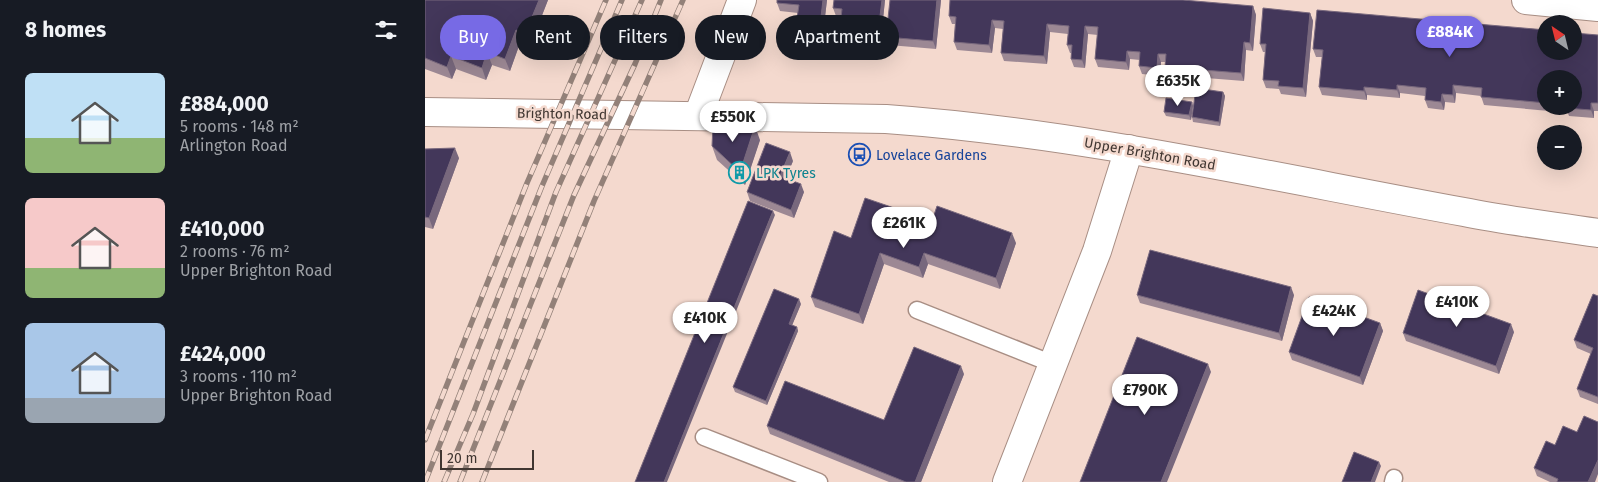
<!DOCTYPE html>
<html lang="en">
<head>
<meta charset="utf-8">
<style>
  :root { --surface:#171b24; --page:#20242c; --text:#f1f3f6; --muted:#9ea1a6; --accent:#776ae5 }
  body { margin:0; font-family:"Fira Sans",sans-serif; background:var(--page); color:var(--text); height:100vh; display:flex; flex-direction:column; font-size:19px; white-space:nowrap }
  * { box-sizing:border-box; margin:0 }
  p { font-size:16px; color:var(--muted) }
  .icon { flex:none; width:28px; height:28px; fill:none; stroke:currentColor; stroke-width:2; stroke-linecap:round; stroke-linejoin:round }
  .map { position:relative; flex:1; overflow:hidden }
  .side { display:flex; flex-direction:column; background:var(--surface); width:425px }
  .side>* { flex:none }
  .guide { position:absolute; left:15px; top:15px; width:475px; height:45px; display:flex; gap:10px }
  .needle { width:32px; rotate:325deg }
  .fabs { position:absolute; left:1112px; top:15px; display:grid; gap:10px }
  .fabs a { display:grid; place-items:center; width:45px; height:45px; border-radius:50%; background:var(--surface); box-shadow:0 5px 20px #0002; font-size:25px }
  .scale { position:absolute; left:15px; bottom:12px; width:94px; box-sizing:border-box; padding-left:5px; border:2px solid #403631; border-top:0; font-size:14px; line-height:18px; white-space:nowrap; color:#403631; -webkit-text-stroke:4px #f4d9ce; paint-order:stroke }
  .price { position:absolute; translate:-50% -42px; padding:0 11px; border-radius:18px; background:#fff; color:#222; font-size:16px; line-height:32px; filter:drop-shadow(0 1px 2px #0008) }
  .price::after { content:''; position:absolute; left:50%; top:30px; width:15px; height:11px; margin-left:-8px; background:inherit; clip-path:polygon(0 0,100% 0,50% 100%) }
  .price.current { background:var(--accent); color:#fff }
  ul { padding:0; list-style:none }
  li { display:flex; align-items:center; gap:15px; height:125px; padding:0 25px }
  li span { display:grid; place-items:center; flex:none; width:140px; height:100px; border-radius:8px; color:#555 }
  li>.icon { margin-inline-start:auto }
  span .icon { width:60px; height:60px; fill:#fffc; stroke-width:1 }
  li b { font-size:21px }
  h2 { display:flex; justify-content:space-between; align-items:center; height:60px; padding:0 25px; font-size:21px }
  .chip { padding:0 18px; border-radius:22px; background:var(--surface); box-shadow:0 5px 20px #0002; font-size:18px; line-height:45px }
  .chip.current { background:var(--accent); color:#fff }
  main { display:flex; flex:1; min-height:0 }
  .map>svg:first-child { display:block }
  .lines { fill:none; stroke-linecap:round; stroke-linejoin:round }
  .lane-casing { stroke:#a88e84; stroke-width:19 }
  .street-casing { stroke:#a88e84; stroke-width:30 }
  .primary-casing { stroke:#a88e84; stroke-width:30 }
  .lane { stroke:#fff; stroke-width:16 }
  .street { stroke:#fff; stroke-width:28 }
  .primary { stroke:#fff; stroke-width:28 }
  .rail-casing { stroke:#938179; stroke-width:5.5 }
  .rail { stroke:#f4d9ce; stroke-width:4; stroke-dasharray:11; stroke-linecap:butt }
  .wall { fill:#9c8894 }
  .shaded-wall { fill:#78687d }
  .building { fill:#43375a; stroke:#78687d }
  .labels { text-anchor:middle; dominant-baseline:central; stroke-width:5; stroke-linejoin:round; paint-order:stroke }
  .street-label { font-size:14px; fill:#403631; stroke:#f4d9ce }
  .transit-label { font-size:14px; fill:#164399; stroke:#f4d9ce; text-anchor:start }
  .culture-label { font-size:14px; fill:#0d838f; stroke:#f4d9ce; text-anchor:start }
</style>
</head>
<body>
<main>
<section class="side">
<h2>8 homes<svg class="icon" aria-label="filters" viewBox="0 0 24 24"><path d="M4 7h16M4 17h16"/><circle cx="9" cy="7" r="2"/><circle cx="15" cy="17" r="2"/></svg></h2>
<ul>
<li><span style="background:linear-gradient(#bfe0f5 65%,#8fb573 0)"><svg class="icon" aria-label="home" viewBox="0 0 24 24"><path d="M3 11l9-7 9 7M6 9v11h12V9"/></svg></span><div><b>£884,000</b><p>5 rooms · 148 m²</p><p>Arlington Road</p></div></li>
<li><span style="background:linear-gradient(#f6c9c9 70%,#8fb573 0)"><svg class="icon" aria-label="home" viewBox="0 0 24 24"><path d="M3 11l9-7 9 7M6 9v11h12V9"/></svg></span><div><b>£410,000</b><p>2 rooms · 76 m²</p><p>Upper Brighton Road</p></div></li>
<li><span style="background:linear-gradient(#a9c7e8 75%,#9aa5b1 0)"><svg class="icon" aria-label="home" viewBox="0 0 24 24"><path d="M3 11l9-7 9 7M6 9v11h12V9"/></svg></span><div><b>£424,000</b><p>3 rooms · 110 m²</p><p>Upper Brighton Road</p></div></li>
</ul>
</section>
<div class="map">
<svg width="1173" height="482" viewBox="0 0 1173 482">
  <rect width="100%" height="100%" fill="#f4d9ce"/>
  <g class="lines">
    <defs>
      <path id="lane" d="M492 310 628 364
        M279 437 394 482
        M968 482 969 478"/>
      <path id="street" d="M1101 0 1173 7
        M273 116 317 0
        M582 482 672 251 704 149"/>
      <path id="primary" d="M0 112 461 119C656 133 847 177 1039 212 1083 221 1128 226 1173 233"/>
    </defs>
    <use href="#lane" class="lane-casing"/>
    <use href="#street" class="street-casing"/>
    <use href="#primary" class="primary-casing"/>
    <use href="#lane" class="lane"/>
    <use href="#street" class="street"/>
    <use href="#primary" class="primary"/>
    <defs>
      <path id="rail" d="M0 440 102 183 181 0
        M0 482 117 186 197 0
        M19 482 48 414 131 192 217 0
        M35 482 149 195 210 64 236 0
        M57 482 169 201 258 0"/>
    </defs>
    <use href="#rail" class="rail-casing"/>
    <use href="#rail" class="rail"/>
  </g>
  <path class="wall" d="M0 0H123L105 46 95 43 85 71 67 65 61 80 31 69 27 79 0 69Z
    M352 0H402L397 42 373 39 370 31 373 13 355 11 352 3Z
    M460 0 455 48 417 44 414 36 416 17 411 16 408 8Z
    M516 0 511 49 464 45 461 37Z
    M828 6 831 15 828 51 821 50 819 81 743 75 740 67V62H736L735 76 717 74 714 66 715 60 705 59 704 70 673 67 670 59 673 35 663 34 660 68 649 67 646 59V53H645L642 45 643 34 625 32 622 64 579 61 576 53 578 29 570 28 567 53 532 50 529 42 530 24H527L524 16Z
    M885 13 888 21 881 97 856 94 854 89 841 88 838 80 840 52H838L835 44Z
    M1173 35V111H1169V118L1144 116 1141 108 1149 79H1121V106H1135V112L1059 105 1056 96 1031 93 1030 103 1020 102 1019 110 1003 108 1000 100V96L975 93V98L942 95V100L897 95 894 87 897 57H891L888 49Z
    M798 92 800 96 795 126 768 122 767 117Z
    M767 102 768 106 766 120 741 116 739 112Z
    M335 140 320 185 292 160 287 146Z
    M0 149 34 158 8 229 0 227Z
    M368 161 361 178 379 192 369 218 325 201 322 192Z
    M507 221 591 243 575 289 503 264 498 278 459 264 438 324 390 307 386 297 426 238Z
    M712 295H869L857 341 715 303Z
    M1173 296V404L1155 397 1152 389 1166 354 1152 348 1149 340Z
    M376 304 367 325 372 327 373 331 342 405 310 392 308 387Z
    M955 323 958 331 938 385 867 360 864 352Z
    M1089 332 1074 374 981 341 978 333Z
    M539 374 496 482H464L345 434 342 426 459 420Z
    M1152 432 1170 482H1125L1112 476 1109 468 1130 445Z"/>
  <path class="shaded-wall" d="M114 0H123L105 46 100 34Z
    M398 0H402L397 42 394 34Z
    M457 0H460L455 48 452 40Z
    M512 0H516L511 49 508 41Z
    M828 6 831 15 828 51 825 43Z
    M885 13 888 21 881 97 878 88Z
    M567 20 570 28 567 53 564 45Z
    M622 24 625 32 622 64 619 56Z
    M660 26 663 34 660 68 657 60Z
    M91 30 95 43 85 71 80 59Z
    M819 42 821 50 819 81 816 73Z
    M702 51 705 59 704 70 701 62Z
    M62 52 67 65 61 80 57 68Z
    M733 54 736 62 735 76 732 68Z
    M26 56 31 69 27 79 22 67Z
    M972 85 975 93V98L972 90Z
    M1028 85 1031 93 1030 103 1028 95Z
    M939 87 942 95V100L939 91Z
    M798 92 800 96 795 126 794 122Z
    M1017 94 1020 102 1019 110 1016 102Z
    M767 102 768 106 766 120 764 115Z
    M1166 103 1169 111V118L1166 110Z
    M1133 106H1135V112Z
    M330 126 335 140 320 185 315 172Z
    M30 148 34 158 8 229 4 218Z
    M365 152 368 161 358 184 355 176Z
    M376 184 379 192 369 218 366 210Z
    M348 211 350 215 242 482H239Z
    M587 233 591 243 575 289 571 278Z
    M455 253 459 264 438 324 434 314Z
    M499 253 503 264 498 278 494 267Z
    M866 287 869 295 857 341 854 333Z
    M374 299 376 304 366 328 364 324Z
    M955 323 958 331 938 385 935 377Z
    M1086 324 1089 332 1074 374 1071 366Z
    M372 327 373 331 342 405 341 401Z
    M783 364 786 372 742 482H736Z
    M536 366 539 374 496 482H490Z
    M1173 460V474L1170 482H1163Z
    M954 462 956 466 950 482H946Z"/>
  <path class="building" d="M0 0H114L100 34 91 30 80 59 62 52 57 68 26 56 22 67 0 58Z
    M352 0H398L394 34 370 31 374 5 352 3Z
    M409 0H457L452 40 414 36 417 9 408 8Z
    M465 0H512L508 41 461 37Z
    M525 0H758L828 6 825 43 819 42 816 73 740 67 741 54H733L732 68 714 66 715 52 702 51 701 62 670 59 673 27 660 26 657 60 646 59 647 45H642L644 26 622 24 619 56 576 53 579 21 567 20 564 45 529 42 531 17 524 16Z
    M838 8 885 13 878 88 853 86 854 81 838 80 841 44H835Z
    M892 10 1121 30V51H1149V33L1173 35V103H1166V110L1141 108V106H1149V79H1143L1144 75H1135L1134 79H1121V103L1056 97 1057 88 1028 85V95L1017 94 1016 102 1000 100 1001 88 972 85V90L939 87V91L894 87 898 50 888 49Z
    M771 88 798 92 794 122 767 117Z
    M741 98 767 102 764 115 739 112Z
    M288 125 330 126 315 172 287 146Z
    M341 143 365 152 355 176 376 184 366 210 322 192Z
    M30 148 4 218 0 217V149Z
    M440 198 507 221 512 206 587 233 571 278 499 253 494 267 455 253 434 314 386 297 409 231 426 238Z
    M323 201 348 211 239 482H210Z
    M725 250 866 287 854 333 712 295Z
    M349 289 374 299 364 324 372 327 341 401 308 387Z
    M993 290 1086 324 1071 366 978 333Z
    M1168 294 1173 296V397L1152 389 1168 348 1149 340Z
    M884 297 955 323 935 377 864 352Z
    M712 337 783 364 736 482H655Z
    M489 347 536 366 490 482H481L342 426 360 381 459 420Z
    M1159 416 1173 422V460L1163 482H1132L1133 479 1109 468 1121 441 1130 445 1138 426 1152 432Z
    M929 452 954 462 946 482H917Z"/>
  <defs>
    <symbol id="bus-ring" viewBox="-11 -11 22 22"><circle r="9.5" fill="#f4d9ce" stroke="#1a4fb4" stroke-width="1.5"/><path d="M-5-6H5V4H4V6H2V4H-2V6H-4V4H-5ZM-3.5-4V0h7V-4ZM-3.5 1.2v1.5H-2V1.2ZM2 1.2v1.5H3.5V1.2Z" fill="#1a4fb4"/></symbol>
    <symbol id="building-ring" viewBox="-11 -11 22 22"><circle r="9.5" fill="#f4d9ce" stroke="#0f9aa8" stroke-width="1.5"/><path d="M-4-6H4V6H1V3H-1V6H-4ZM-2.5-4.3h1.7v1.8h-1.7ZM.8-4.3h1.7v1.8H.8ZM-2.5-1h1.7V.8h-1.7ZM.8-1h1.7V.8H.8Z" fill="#0f9aa8"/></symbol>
  </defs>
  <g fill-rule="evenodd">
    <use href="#bus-ring" x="422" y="142" width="25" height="25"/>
    <use href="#building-ring" x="302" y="160" width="25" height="25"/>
  </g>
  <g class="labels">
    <g class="street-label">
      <text transform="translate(137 114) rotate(1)">Brighton Road</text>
      <text transform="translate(725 154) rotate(10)">Upper Brighton Road</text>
    </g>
    <g class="transit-label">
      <text x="451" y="155">Lovelace Gardens</text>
    </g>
    <g class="culture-label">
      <text x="331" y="173">LPK Tyres</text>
    </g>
  </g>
</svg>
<div class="fabs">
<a><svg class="needle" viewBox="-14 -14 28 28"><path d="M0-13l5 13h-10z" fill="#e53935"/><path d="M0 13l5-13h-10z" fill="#9ea1a6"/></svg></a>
<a>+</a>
<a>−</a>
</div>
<div class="scale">20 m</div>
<b class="price current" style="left:1025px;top:58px">£884K</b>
<b class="price" style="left:753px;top:107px">£635K</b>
<b class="price" style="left:308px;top:143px">£550K</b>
<b class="price" style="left:479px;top:249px">£261K</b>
<b class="price" style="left:1032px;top:328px">£410K</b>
<b class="price" style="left:909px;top:337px">£424K</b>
<b class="price" style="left:280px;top:344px">£410K</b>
<b class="price" style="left:720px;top:416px">£790K</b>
<div class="guide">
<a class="chip current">Buy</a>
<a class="chip">Rent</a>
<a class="chip">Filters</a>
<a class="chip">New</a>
<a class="chip">Apartment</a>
</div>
</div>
</main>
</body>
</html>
